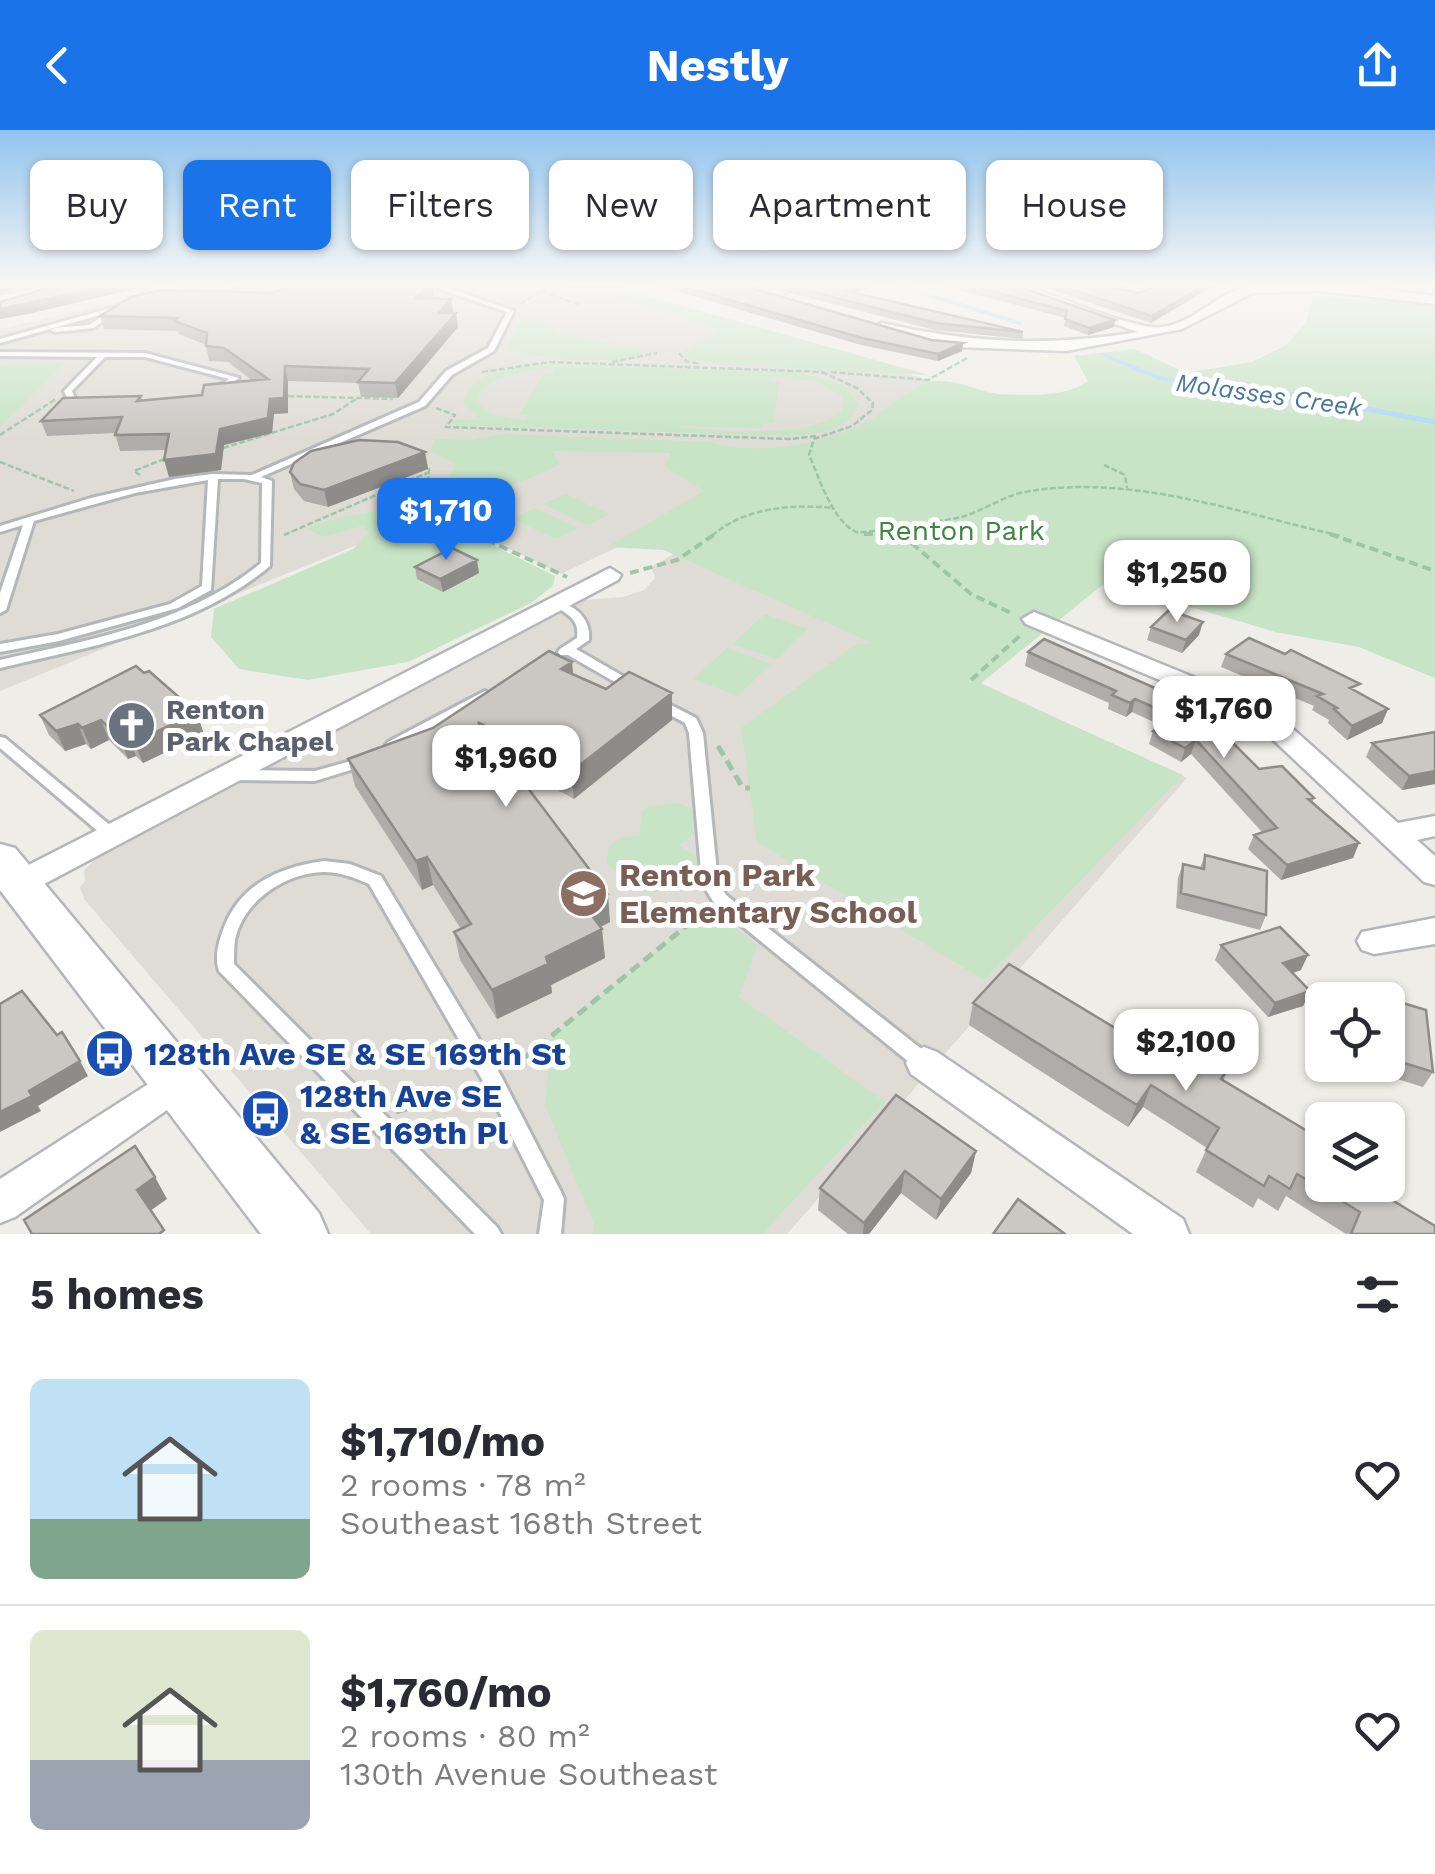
<!DOCTYPE html>
<html lang="en">
<head>
<meta charset="utf-8">
<style>
  :root { --surface:#fff; --page:#f7f7f7; --text:#2b2b33; --muted:#7c7c81; --line:#e1e1e2; --accent:#1a73e8 }
  body { margin:0; font-family:"Work Sans",sans-serif; background:var(--page); color:var(--text); height:100vh; display:flex; flex-direction:column; font-size:38px; white-space:nowrap }
  * { box-sizing:border-box; margin:0 }
  p { font-size:32px; color:var(--muted) }
  .icon { flex:none; width:55px; height:55px; fill:none; stroke:currentColor; stroke-width:2; stroke-linecap:round; stroke-linejoin:round }
  .map { position:relative; height:1104px; overflow:hidden }
  .panel { display:flex; flex-direction:column; background:var(--surface); flex:1 }
  .panel>* { flex:none }
  .guide { position:absolute; left:30px; top:30px; width:1375px; height:90px; display:flex; gap:20px }
  .controls { position:absolute; left:1305px; top:852px; display:grid; gap:20px }
  .controls a { display:grid; place-items:center; width:100px; height:100px; border-radius:15px; background:var(--surface); box-shadow:0 2px 8px #0004; font-size:50px }
  .price { position:absolute; translate:-50% -85px; padding:0 22px; border-radius:20px; background:#fff; color:#222; font-size:32px; line-height:65px; filter:drop-shadow(0 2px 5px #0008) }
  .price::after { content:''; position:absolute; left:50%; top:60px; width:30px; height:22px; margin-left:-15px; background:inherit; clip-path:polygon(0 0,100% 0,50% 100%) }
  .price.on { background:var(--accent); color:#fff }
  ul { padding:0; list-style:none }
  li { display:flex; align-items:center; gap:30px; height:250px; padding:0 30px }
  li+li { border-top:2px solid var(--line) }
  li span { display:grid; place-items:center; flex:none; width:280px; height:200px; border-radius:15px; color:#555 }
  li>.icon { margin-inline-start:auto }
  span .icon { width:120px; height:120px; fill:#fffc; stroke-width:1 }
  li b { font-size:42px }
  h2 { display:flex; justify-content:space-between; align-items:center; height:120px; padding:0 30px; font-size:42px }
  .tag { padding:0 35px; border-radius:15px; background:var(--surface); box-shadow:0 2px 8px #0004; font-size:35px; line-height:90px }
  .tag.on { background:var(--accent); color:#fff }
  header { display:flex; justify-content:space-between; align-items:center; height:130px; padding:0 30px; background:var(--accent); color:#fff; font-size:45px; font-weight:700 }
  .map>svg:first-child { display:block }
  .education { fill:#dfdcd5 }
  .green { fill:#c7e4c6; fill-rule:evenodd }
  .lines { fill:none; stroke-linecap:round; stroke-linejoin:round }
  .stream-far1 { stroke:#afd9f7; stroke-width:4 }
  .stream { stroke:#afd9f7; stroke-width:5 }
  .lane-casing { stroke:#b4b7ba; stroke-width:6 }
  .street-casing { stroke:#b4b7ba; stroke-width:5 }
  .secondary-casing { stroke:#b3b6ba; stroke-width:5 }
  .path-far2 { stroke:#9fc5a9; stroke-width:2.5; stroke-dasharray:6 2.5; stroke-linecap:butt }
  .path-far1 { stroke:#9fc5a9; stroke-width:4; stroke-dasharray:9 5; stroke-linecap:butt }
  .path { stroke:#9fc5a9; stroke-width:5; stroke-dasharray:11 6; stroke-linecap:butt }
  .lane { fill:#fff; fill-rule:evenodd }
  .street { fill:#fff; fill-rule:evenodd }
  .secondary { fill:#fff; fill-rule:evenodd }
  .wall { fill:#afaca9 }
  .shaded-wall { fill:#8e8c89 }
  .building { fill:#cbc8c4; stroke:#8e8c89; stroke-width:2.5 }
  .labels { text-anchor:middle; dominant-baseline:central; stroke-width:10; stroke-linejoin:round; paint-order:stroke }
  .far-water-label { font-size:25px; font-style:italic; fill:#4975a0; stroke:#fff }
  .park-label { font-size:28px; fill:#3f8440; stroke:#fff }
  .worship-label { font-size:28px; font-weight:bold; fill:#5b616d; stroke:#fff; text-anchor:start }
  .near-education-label { font-size:32px; font-weight:bold; fill:#785e54; stroke:#fff; text-anchor:start }
  .near-transit-label { font-size:32px; font-weight:bold; fill:#164399; stroke:#fff; text-anchor:start }
</style>
</head>
<body>
<header><svg class="icon" aria-label="back" viewBox="0 0 24 24"><path d="M15 5l-7 7 7 7"/></svg>Nestly<svg class="icon" aria-label="share" viewBox="0 0 24 24"><path d="M12 15V3M7 8l5-5 5 5M5 13v7h14v-7"/></svg></header>
<div class="map">
<svg width="1435" height="1104" viewBox="0 0 1435 1104">
  <rect width="100%" height="100%" fill="#efede7"/>
  <path class="education" d="M196 153H593L952 257 561 444 435 383 0 561V199Z
    M686 417 1187 648 787 1104H371L84 769 80 757 85 751 84 740 98 727 585 470 623 467 644 460 655 448 651 437Z"/>
  <path class="green" d="M611 154 625 160 929 245 719 234 686 228 683 220 722 200 585 157 572 161 557 155H452Z
    M1313 166 1435 174V548L1359 517 1275 502 1106 452 980 554 1183 645 984 850 757 712 741 598 855 515 872 513 664 420 607 417 704 361 665 336 671 323 552 321 560 335 438 388 555 446 553 456 531 473 408 532 308 550 239 539 211 507 214 479 353 419 368 403 362 396 323 407 308 398C354 377 431 387 456 334L430 321 435 309 472 310 501 304 710 312C755 327 826 314 868 291 887 280 915 250 941 251 960 251 979 262 999 264 1025 266 1068 267 1088 251L1074 226 1135 219 1186 243 1252 232 1288 214 1306 192Z
    M526 190 541 191 561 203 650 222C617 237 542 230 507 219L518 192Z
    M64 233 0 297V235Z
    M551 234 802 243 843 255 859 274C850 303 809 305 784 306L452 295 456 289 481 290 463 273C469 239 524 236 551 234ZM555 239 552 244H543L519 285H528L526 291 491 284 478 271C484 243 530 240 555 239ZM769 245 816 252 841 265 844 278C817 312 714 300 674 296L762 298 763 293H774L779 251H769Z
    M566 364 609 384 587 395 543 374Z
    M535 378 579 398 555 409 512 388Z
    M765 484 808 499 777 529 732 514Z
    M727 518 771 534 738 566 693 549Z
    M680 673 693 680 694 704 679 715 696 726 698 750 685 760 644 763 607 734 608 718 621 707 640 706 641 682 650 676Z
    M708 779 757 815 739 867 885 972 762 1104H592L594 1094 545 975 552 906Z"/>
  <g class="lines">
    <path class="stream-far1" d="M891 153 1019 193
      M1106 226 1162 249 1297 265"/>
    <path class="stream" d="M1284 263 1435 292"/>
    <defs>
      <path id="lane" d="M244 153H266L176 166 173 164Z
        M423 153H434L514 181 494 221 452 245 425 276 261 347 272 351 270 436C195 499 92 516 0 538V530C89 510 189 493 261 433L262 353 244 349H218L211 460 178 478 59 511 0 522V514L58 504 170 474 202 456 208 350 135 363 34 391 6 480 0 483V463L23 395 0 402V396L91 368 175 349 212 344 252 345 419 272 446 241 488 218 507 182Z
        M125 174 130 175 112 181 113 184 93 198 55 202 51 200 55 198 89 195 107 183 0 213V209Z
        M0 222 145 223 239 248 217 263H214V259L229 249 145 227H105L72 261 75 269 87 272V276L69 273 64 261 97 227 0 226Z
        M557 470C576 477 591 488 589 510L576 519 635 553 637 556 635 559H627L568 525H560L558 522 560 519 577 508C580 487 565 484 551 473Z
        M485 561 491 565 489 568 398 618 393 619 386 615 388 612Z
        M657 568 696 588 703 603 718 752 726 765 929 925 931 931 929 937 922 939 915 937 714 773 702 753 689 603 685 593 652 575 651 572Z
        M0 607 5 608 117 701 119 705 117 709H107L0 618Z
        M362 628 367 629 369 632 367 635 315 651 235 650 230 648 228 645 230 642 235 640 315 641Z
        M324 731 350 734 381 746 501 946 561 1062 564 1069 561 1104H539L544 1070 487 958 369 754C355 748 340 742 324 742 285 743 243 771 235 810 234 817 234 826 234 834L497 1097 501 1104H475L219 841C214 826 219 810 225 795 242 753 281 737 324 731Z"/>
      <path id="street" d="M789 153H808L771 169 760 166Z
        M998 153H1018C1057 166 1112 191 1151 197 1186 202 1216 162 1250 156 1310 144 1375 159 1435 166V174L1320 161 1252 163 1182 199 1066 221 956 217 875 197 882 193C968 213 1050 217 1138 202Z
        M610 438 621 445 618 450 31 761 20 764 9 761 4 753 9 745Z
        M1034 482 1247 569 1283 590 1398 693 1435 686V706L1417 710 1435 726V755L1424 752 1265 602 1229 579 1026 494 1022 489Z
        M1435 788V814L1374 824 1362 820 1357 811 1362 802Z
        M924 917 937 922 1183 1089 1189 1104H1133L911 944 906 933 911 922Z
        M178 935 191 939 197 951 191 963 15 1087 0 1093V1049Z"/>
      <path id="secondary" d="M59 153H93L0 178V166Z
        M0 714 15 718 319 1083 328 1104H261L0 760Z"/>
    </defs>
    <use href="#lane" class="lane-casing"/>
    <use href="#street" class="street-casing"/>
    <use href="#secondary" class="secondary-casing"/>
    <path class="path-far2" d="M542 161 580 175
      M520 174 545 159 543 153
      M679 223 686 231 700 234
      M612 232 657 223
      M482 242 550 232 822 242
      M822 242 857 258 873 273 872 280 852 296 814 309 809 325C820 349 831 389 856 402 862 404 949 390 961 387 983 381 1003 366 1025 362 1130 343 1239 383 1341 406
      M831 242 928 250 969 227
      M288 266 393 269
      M436 278 455 285 446 297 790 309 816 306
      M0 305 56 269
      M223 318 333 284 356 269
      M424 331 429 339 427 364 478 406
      M0 332 74 361
      M1104 335 1125 345 1127 358
      M140 345 134 341 164 329
      M896 399 904 406
      M284 405 429 342
      M712 406C744 377 793 374 833 378"/>
    <path class="path-far1" d="M474 404 567 447
      M864 404H873
      M901 404 971 464 1013 484
      M1330 404 1435 441
      M630 443 677 430 715 404
      M971 550 1023 503"/>
    <path class="path" d="M718 616 743 658H750
      M512 938 706 780
      M396 982 473 959"/>
    <use href="#lane" class="lane"/>
    <use href="#street" class="street"/>
    <use href="#secondary" class="secondary"/>
  </g>
  <path class="wall" d="M649 153H734L931 210 963 213 962 221 938 231 861 215Z
    M751 153H882L857 163 1023 202 1022 209 935 200Z
    M932 153H1008L1115 190 1114 197 1088 205 1064 196 1066 188Z
    M1031 153H1094L1139 163 1210 153 1208 159 1151 193Z
    M271 163 434 164 430 169H451L452 183H456L458 197 398 268 361 267 358 253 288 251V283L274 284 272 303 224 315 221 340 169 347 166 320 120 321 115 303 47 306 41 291 141 266 142 271 202 265 253 251 228 232 209 231 206 215 179 204 178 201 104 199 100 186Z
    M425 322 428 339 328 377 304 371 294 359 290 342Z
    M415 437 479 443 443 462 417 449Z
    M1151 497 1199 505 1182 523 1147 510Z
    M1028 522 1236 610 1233 613 1259 639 1314 668 1312 673 1359 713 1353 728 1281 750 1248 719 1254 705 1262 702 1191 624 1181 632 1149 614 1153 601 1160 595 1132 582 1126 587 1108 579 1109 573 1025 536Z
    M1226 524 1357 561 1388 579 1382 593 1347 610 1328 593 1329 590 1312 580 1314 576 1221 537Z
    M572 532 573 544 672 590 574 669 510 634 610 792 600 797 605 828 551 855 552 863 497 889 460 830 454 802 461 799 433 755 422 760 355 656 348 629 433 598Z
    M40 585 204 604 143 633 136 626 128 629 109 610 91 619 86 614 65 621 49 605Z
    M1435 602V654L1402 660 1366 627 1372 613Z
    M1205 725 1266 785 1260 800 1176 778 1178 748 1183 734 1200 738Z
    M1221 815 1301 840 1293 843 1310 861 1303 876 1268 887 1215 830Z
    M1383 867 1426 880 1433 942 1423 957 1352 935H1388V870H1381Z
    M973 873 1130 907 1154 905 1198 924 1232 932 1223 951 1322 1055 1435 1104H1346L1286 1066 1278 1081 1258 1068 1253 1078 1196 1042 1207 1018 1143 977 1128 997 969 895Z
    M976 1021 971 1043 936 1090 901 1063 869 1104H848L818 1080 820 1058Z"/>
  <path class="shaded-wall" d="M41 153 0 163V154Z
    M122 153H160L28 184 0 189V179Z
    M431 153H433L434 164 418 181 416 168Z
    M866 153H882L846 167 847 161Z
    M1210 153 1208 159 1151 193 1152 186Z
    M451 169 453 182 441 196 439 183Z
    M456 183 458 197 398 268 395 253Z
    M1115 190 1114 197 1088 205 1089 198Z
    M963 213 962 221 938 231V224Z
    M285 236 288 251V283L274 284 272 303 224 315 221 340 169 347 164 330 270 269Z
    M425 322 428 339 328 377 324 360Z
    M477 430 479 443 443 462 440 449Z
    M1203 492 1199 505 1182 523 1186 510Z
    M572 532 574 558 561 539Z
    M672 563V590L574 669 571 642Z
    M1135 569 1132 582 1126 587 1130 573Z
    M1388 579 1382 593 1347 610 1352 596Z
    M197 583 204 604 143 633 134 612Z
    M101 590 109 610 91 619 82 598Z
    M78 594 86 614 65 621 56 601Z
    M1241 596 1236 610 1223 621 1227 607Z
    M127 605 136 626 128 629 120 609Z
    M1196 610 1191 624 1181 632 1185 618Z
    M1435 641V654L1402 660 1409 646Z
    M1359 713 1353 728 1281 750 1287 735Z
    M427 727 433 755 422 760 416 731Z
    M608 764 610 792 587 804 584 775Z
    M602 799 605 828 551 855 552 863 497 889 492 860 546 827Z
    M1308 825 1301 840 1277 848 1283 833Z
    M1310 861 1303 876 1268 887 1275 873Z
    M80 931 88 946 38 976 41 981 0 1002V982L29 961Z
    M1151 955 1143 977 1128 997 1137 975Z
    M976 1021 971 1043 936 1090 941 1069Z
    M905 1041 901 1063 869 1104H863L864 1093Z
    M155 1047 167 1069 150 1081 137 1060Z"/>
  <path class="building" d="M64 153H122L0 179V172Z
    M303 153H431L416 168 451 169 439 183H456L395 253 358 252 369 239 285 236 284 268 270 269 268 288 220 299 216 324 164 330 169 304 115 305 122 287 41 291 63 268 141 266 137 271 202 265 204 255 268 249 224 218 206 216 207 203 175 191 178 188 100 186 131 167 162 160 271 163Z
    M671 153H734L931 210 963 213 938 224 862 208Z
    M777 153H866L847 161 1023 202 936 193Z
    M959 153H1008L1115 190 1089 198 1065 189 1067 181Z
    M1052 153H1094L1139 163 1163 153H1208L1152 186Z
    M359 310 398 312 425 322 324 360 300 354 290 342 294 333 311 321Z
    M452 418 477 430 440 449 415 437Z
    M1169 480 1203 492 1186 510 1151 497Z
    M1249 508 1285 524 1291 520 1360 554 1350 558 1388 579 1352 596 1334 579 1337 578 1317 566 1323 564 1226 524Z
    M1044 509 1241 596 1227 607 1259 639 1282 636 1314 668 1308 669 1359 713 1287 735 1254 705 1277 698 1196 610 1185 618 1153 601 1174 586 1135 569 1130 573 1112 565 1116 561 1028 522Z
    M549 521 572 532 561 539 606 559 629 542 672 563 571 642 478 592 608 764 584 775 602 799 546 827 548 834 492 860 454 802 471 794 427 727 416 731 348 629 433 598Z
    M136 536 144 543 149 541 197 583 134 612 127 605 120 609 101 590 82 598 78 594 56 601 40 585Z
    M1435 602V641L1409 646 1372 613Z
    M1205 725 1267 741 1266 785 1181 763 1183 734 1204 739Z
    M1280 797 1308 825 1283 833 1310 861 1275 873 1221 815Z
    M1009 834 1130 907 1138 895 1154 905 1158 900 1198 924 1204 915 1232 932 1221 949 1322 1010V1055H1367L1435 1096V1104H1351L1360 1082 1297 1044 1290 1059 1269 1046 1264 1056 1206 1020 1219 998 1151 955 1137 975 973 873Z
    M22 861 57 905 62 902 80 931 29 961 32 966 0 982V874Z
    M1383 867 1426 880 1433 942 1388 928V870H1383Z
    M896 965 976 1021 941 1069 905 1041 864 1093 820 1058Z
    M135 1016 155 1047 137 1060 164 1100 159 1104H32L24 1090Z
    M1018 1069 1065 1104H993Z"/>
  <linearGradient id="sky" x2="0" y2="1"><stop stop-color="#91c3ee"/><stop offset="0.5" stop-color="#f8f7f4"/><stop offset="1" stop-color="#f8f7f4" stop-opacity="0"/></linearGradient>
  <rect width="1435" height="308" fill="url(#sky)"/>
  <defs>
    <symbol id="church-disc" viewBox="-11 -11 22 22"><circle r="9.5" fill="#6b7280" stroke="#fff"/><path d="M-1.2-6h2.4v3.5h3.3v2.4h-3.3V6h-2.4V-.1h-3.3v-2.4h3.3Z" fill="#fff"/></symbol>
    <symbol id="school-disc" viewBox="-11 -11 22 22"><circle r="9.5" fill="#8d6e63" stroke="#fff"/><path d="M0-5L7-2L0 1L-7-2ZM-4 1L0 2.5L4 1V4Q0 6-4 4Z" fill="#fff"/></symbol>
    <symbol id="bus-disc" viewBox="-11 -11 22 22"><circle r="9.5" fill="#1a4fb4" stroke="#fff"/><path d="M-5-6H5V4H4V6H2V4H-2V6H-4V4H-5ZM-3.5-4V0h7V-4ZM-3.5 1.2v1.5H-2V1.2ZM2 1.2v1.5H3.5V1.2Z" fill="#fff"/></symbol>
  </defs>
  <g fill-rule="evenodd">
    <use href="#church-disc" x="104" y="568" width="55" height="55"/>
    <use href="#school-disc" x="556" y="736" width="55" height="55"/>
    <use href="#bus-disc" x="82" y="896" width="55" height="55"/>
    <use href="#bus-disc" x="238" y="956" width="55" height="55"/>
  </g>
  <g class="labels">
    <g class="far-water-label">
      <text transform="translate(1269 265) rotate(8)">Molasses Creek</text>
    </g>
    <g class="park-label">
      <text x="961" y="400">Renton Park</text>
    </g>
    <g class="worship-label">
      <text x="166" y="579">Renton<tspan x="166" dy="32">Park Chapel</tspan></text>
    </g>
    <g class="near-education-label">
      <text x="619" y="745">Renton Park<tspan x="619" dy="37">Elementary School</tspan></text>
    </g>
    <g class="near-transit-label">
      <text x="144" y="924">128th Ave SE &amp; SE 169th St</text>
      <text x="300" y="966">128th Ave SE<tspan x="300" dy="37">&amp; SE 169th Pl</tspan></text>
    </g>
  </g>
</svg>
<div class="controls">
<a><svg class="icon" aria-label="locate" viewBox="0 0 24 24"><circle cx="12" cy="12" r="6"/><path d="M12 2v4M12 18v4M2 12h4M18 12h4"/></svg></a>
<a><svg class="icon" aria-label="layers" viewBox="0 0 24 24"><path d="M12 4l9 5-9 5-9-5zM3 14l9 5 9-5"/></svg></a>
</div>
<b class="price on" style="left:446px;top:433px">$1,710</b>
<b class="price" style="left:1177px;top:495px">$1,250</b>
<b class="price" style="left:1224px;top:631px">$1,760</b>
<b class="price" style="left:506px;top:680px">$1,960</b>
<b class="price" style="left:1186px;top:964px">$2,100</b>
<div class="guide">
<a class="tag">Buy</a>
<a class="tag on">Rent</a>
<a class="tag">Filters</a>
<a class="tag">New</a>
<a class="tag">Apartment</a>
<a class="tag">House</a>
</div>
</div>
<section class="panel">
<h2>5 homes<svg class="icon" aria-label="filters" viewBox="0 0 24 24"><path d="M4 7h16M4 17h16"/><circle cx="9" cy="7" r="2"/><circle cx="15" cy="17" r="2"/></svg></h2>
<ul>
<li><span style="background:linear-gradient(#bfe0f5 70%,#7fa58c 0)"><svg class="icon" aria-label="home" viewBox="0 0 24 24"><path d="M3 11l9-7 9 7M6 9v11h12V9"/></svg></span><div><b>$1,710/mo</b><p>2 rooms · 78 m²</p><p>Southeast 168th Street</p></div><svg class="icon" aria-label="heart" viewBox="0 0 24 24"><path d="M12 20l-8-8c-3-5 5-10 8-4 3-6 11-1 8 4z"/></svg></li>
<li><span style="background:linear-gradient(#dfe7d0 65%,#9aa5b1 0)"><svg class="icon" aria-label="home" viewBox="0 0 24 24"><path d="M3 11l9-7 9 7M6 9v11h12V9"/></svg></span><div><b>$1,760/mo</b><p>2 rooms · 80 m²</p><p>130th Avenue Southeast</p></div><svg class="icon" aria-label="heart" viewBox="0 0 24 24"><path d="M12 20l-8-8c-3-5 5-10 8-4 3-6 11-1 8 4z"/></svg></li>
</ul>
</section>
</body>
</html>
